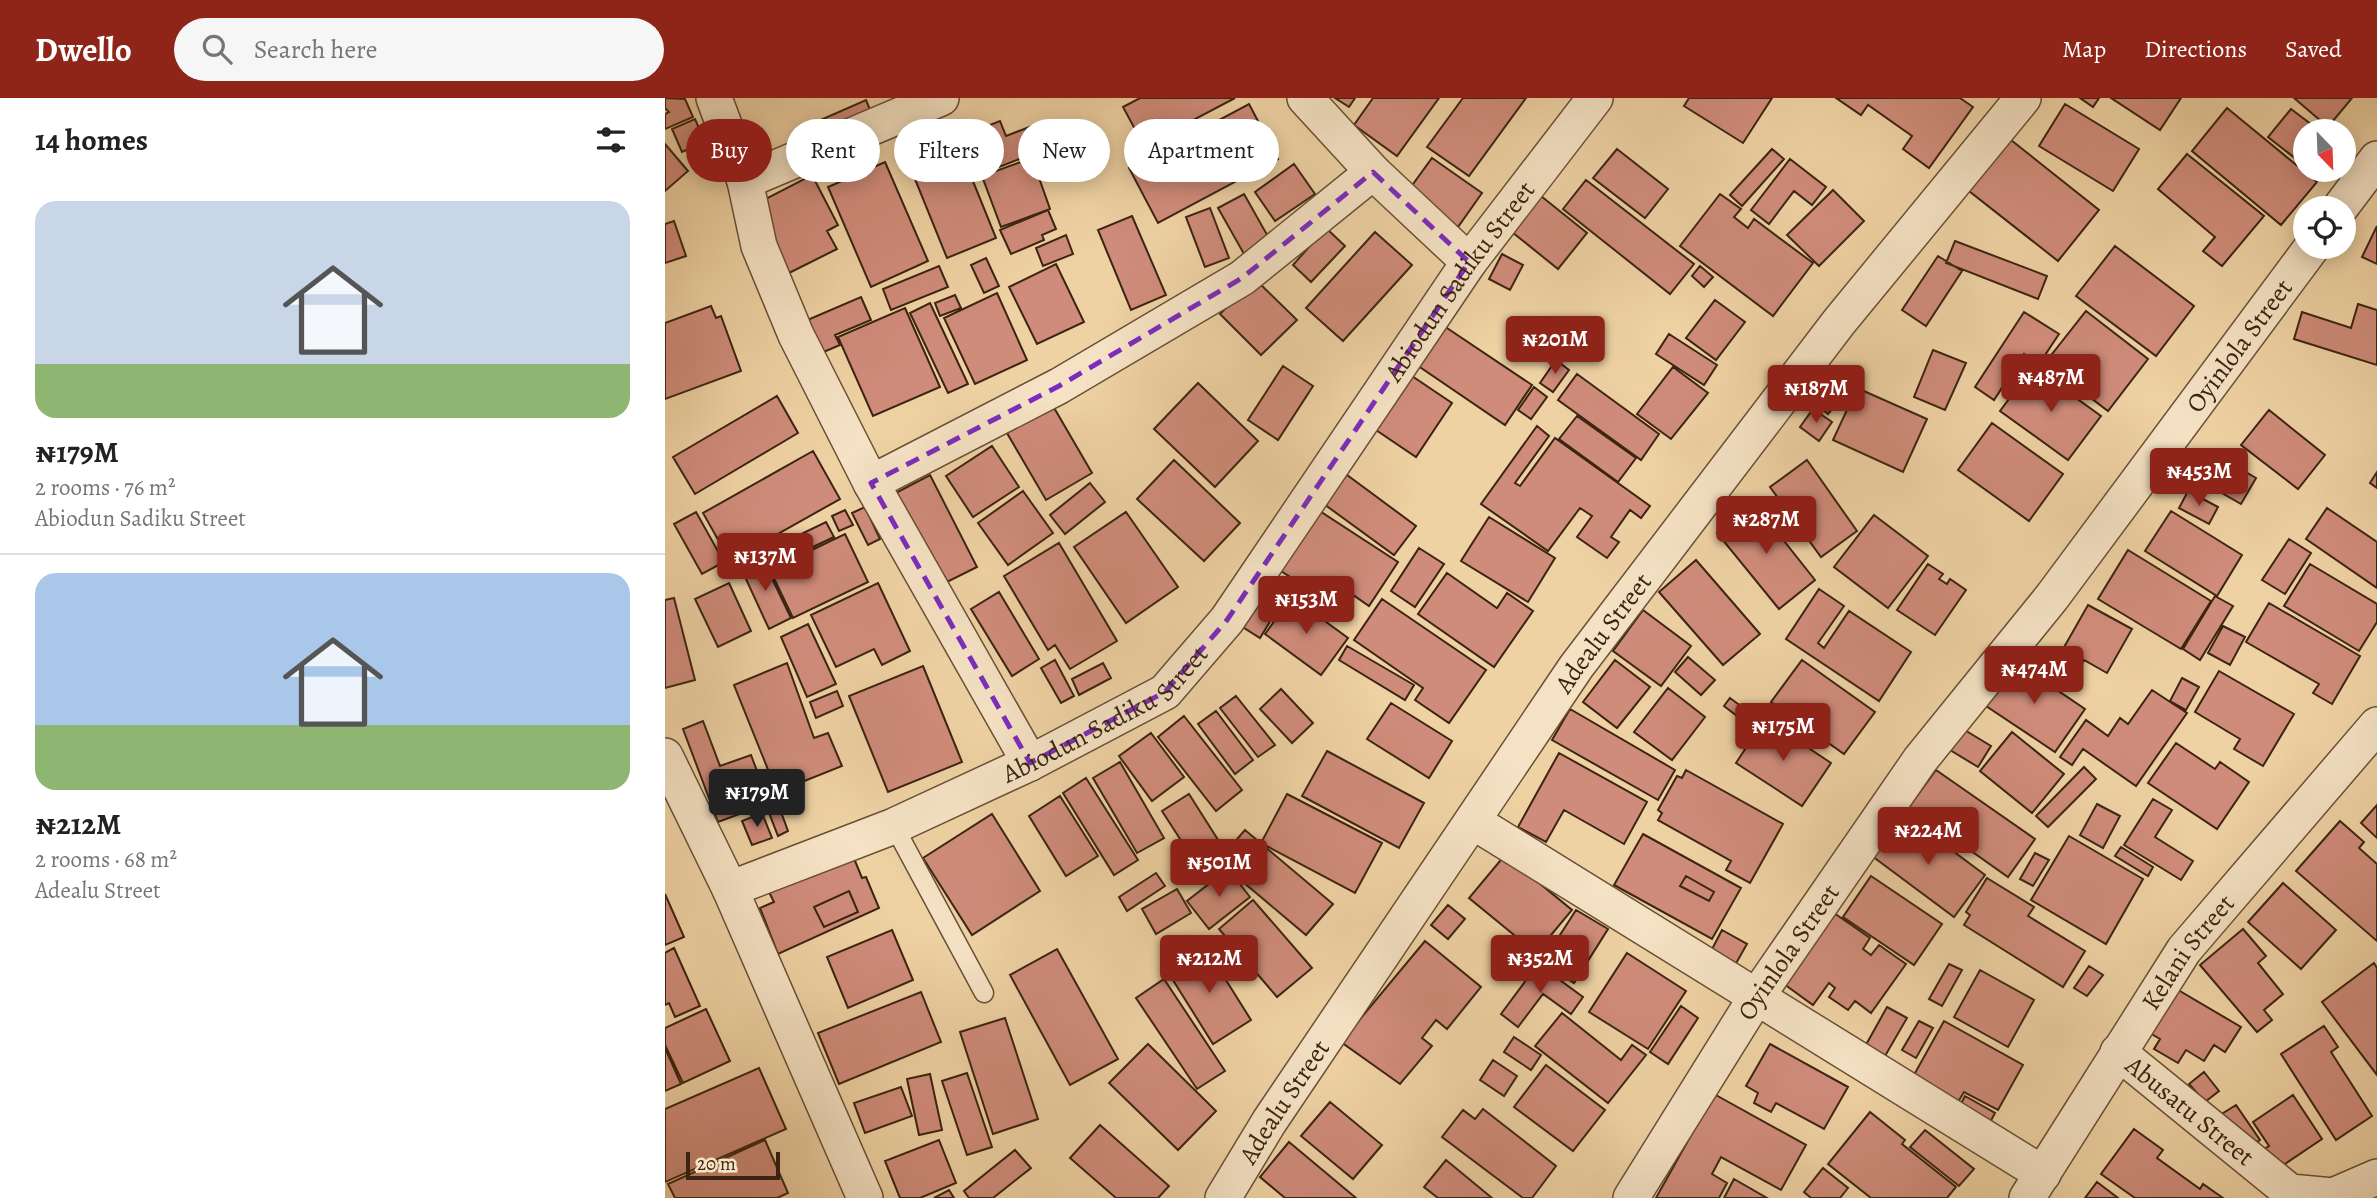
<!DOCTYPE html>
<html lang="en">
<head>
<meta charset="utf-8">
<style>
  :root { --surface:#fff; --page:#f6f6f6; --text:#222; --muted:#767676; --line:#e0e0e0; --accent:#8f2418 }
  body { margin:0; font-family:Alegreya,serif; background:var(--page); color:var(--text); height:100vh; display:flex; flex-direction:column; font-size:26px; white-space:nowrap }
  * { box-sizing:border-box; margin:0 }
  p { font-size:23px; color:var(--muted) }
  .icon { flex:none; width:38px; height:38px; fill:none; stroke:currentColor; stroke-width:2; stroke-linecap:round; stroke-linejoin:round }
  .map { position:relative; flex:1; overflow:hidden }
  .drawer { display:flex; flex-direction:column; background:var(--surface); width:665px }
  .drawer>* { flex:none }
  .banner { position:absolute; left:21px; top:21px; width:665px; height:63px; display:flex; gap:14px }
  .needle { width:46px; rotate:157deg }
  .fabs { position:absolute; left:1628px; top:21px; display:grid; gap:14px }
  .fabs a { display:grid; place-items:center; width:63px; height:63px; border-radius:50%; background:var(--surface); box-shadow:0 4px 18px #0003; font-size:35px }
  .scale { position:absolute; left:21px; bottom:18px; width:94px; box-sizing:border-box; padding-left:7px; border:4px solid #3b2511; border-top:0; font-size:19px; line-height:24px; white-space:nowrap; color:#3b2511; -webkit-text-stroke:5px #f5e2c4; paint-order:stroke }
  .price { position:absolute; translate:-50% -60px; padding:0 16px; border-radius:7px; background:var(--accent); color:#fff; font-size:23px; line-height:46px; filter:drop-shadow(0 2px 4px #0008) }
  .price::after { content:''; position:absolute; left:50%; top:42px; width:21px; height:16px; margin-left:-10px; background:inherit; clip-path:polygon(0 0,100% 0,50% 100%) }
  .price.selected { background:#222; color:#fff }
  ul { padding:0; list-style:none }
  li { display:grid; align-content:center; gap:14px; height:371px; padding:0 35px }
  li+li { border-top:2px solid var(--line) }
  li span { display:grid; place-items:center; height:217px; border-radius:21px; color:#555 }
  li>.icon { margin-inline-start:auto }
  span .icon { width:126px; height:126px; fill:#fffc; stroke-width:1 }
  li b { font-size:30px }
  h2 { display:flex; justify-content:space-between; align-items:center; height:84px; padding:0 35px; font-size:30px }
  .chip { padding:0 24px; border-radius:32px; background:var(--surface); box-shadow:0 4px 18px #0003; font-size:24px; line-height:63px }
  .chip.selected { background:var(--accent); color:#fff }
  header { display:flex; align-items:center; gap:42px; box-sizing:border-box; height:98px; padding:0 35px; background:var(--accent); color:#fff }
  header strong { font-size:33px }
  nav { display:flex; gap:38px; margin-inline-start:auto; font-size:24px }
  .search { width:490px; height:63px; background:var(--page); display:flex; align-items:center; gap:18px; box-sizing:border-box; padding:0 24px; border-radius:38px; color:var(--muted); font-size:26px }
  main { display:flex; flex:1; min-height:0 }
  .map>svg:first-child { display:block }
  .building { fill:#d08c7b; stroke:#3b2511; stroke-width:2; fill-rule:evenodd }
  .lines { fill:none; stroke-linecap:round; stroke-linejoin:round }
  .service-casing { stroke:#685036; stroke-width:21 }
  .minor-casing { stroke:#685036; stroke-width:38 }
  .service { stroke:#f5e2c4; stroke-width:18 }
  .minor { stroke:#f5e2c4; stroke-width:35 }
  .marked { fill:none; stroke:#7b2cbf; stroke-width:5; stroke-dasharray:14 9; stroke-linejoin:round }
  .labels { text-anchor:middle; dominant-baseline:central; stroke-width:5; stroke-linejoin:round; paint-order:stroke }
  .street-label { font-size:26px; fill:#3b2511; stroke:#f5e2c4 }
</style>
</head>
<body>
<header>
<strong>Dwello</strong>
<div class="search"><svg class="icon" aria-label="search" viewBox="0 0 24 24"><circle cx="10" cy="10" r="6"/><path d="M15 15l6 6"/></svg>Search here</div>
<nav><a>Map</a><a>Directions</a><a>Saved</a></nav>
</header>
<main>
<section class="drawer">
<h2>14 homes<svg class="icon" aria-label="filters" viewBox="0 0 24 24"><path d="M4 7h16M4 17h16"/><circle cx="9" cy="7" r="2"/><circle cx="15" cy="17" r="2"/></svg></h2>
<ul>
<li><span style="background:linear-gradient(#c9d6e8 75%,#8fb573 0)"><svg class="icon" aria-label="home" viewBox="0 0 24 24"><path d="M3 11l9-7 9 7M6 9v11h12V9"/></svg></span><div><b>₦179M</b><p>2 rooms · 76 m²</p><p>Abiodun Sadiku Street</p></div></li>
<li><span style="background:linear-gradient(#a9c7e8 70%,#8fb573 0)"><svg class="icon" aria-label="home" viewBox="0 0 24 24"><path d="M3 11l9-7 9 7M6 9v11h12V9"/></svg></span><div><b>₦212M</b><p>2 rooms · 68 m²</p><p>Adealu Street</p></div></li>
</ul>
</section>
<div class="map">
<svg width="1712" height="1100" viewBox="0 0 1712 1100">
  <rect width="100%" height="100%" fill="#efd2a4"/>
  <filter id="stains"><feTurbulence type="fractalNoise" baseFrequency=".00286" numOctaves="4"/><feColorMatrix values="0 0 0 0 .2 0 0 0 0 .09 0 0 0 0 .02 0 0 0 .5 -.17"/></filter>
  <radialGradient id="worn" r=".72"><stop offset=".6" stop-color="#630" stop-opacity="0"/><stop offset="1" stop-color="#630" stop-opacity=".3"/></radialGradient>
  <path class="building" d="M0 0 20 1 28 19 0 31V16L4 14 0 10Z
    M475 0H570L479 48 458 9Z
    M670 0H690L684 9Z
    M708 0H774L732 58 689 27Z
    M798 0H861L804 78 762 49Z
    M1024 0H1107L1078 45 1019 8Z
    M1171 0H1295L1308 9 1264 70 1238 51 1247 38 1203 7 1196 17Z
    M1415 0H1434L1428 9Z
    M1446 0H1516L1495 32Z
    M1629 0H1687L1663 29Z
    M201 2 208 19 142 47 135 31Z
    M584 6 613 61 493 125 464 70Z
    M1400 6 1474 51 1448 93 1374 48Z
    M1562 10 1652 84 1616 127 1527 53Z
    M1626 11 1655 33H1640V68L1603 39Z
    M30 21 40 44 17 54 7 31Z
    M335 23 341 38 367 28 377 52 314 77 299 37Z
    M286 29 331 140 282 160 237 49Z
    M1346 42 1434 112 1393 163 1304 93Z
    M0 46 23 73 0 93Z
    M952 51 1003 91 980 120 928 80Z
    M1107 51 1119 61 1077 108 1065 97Z
    M1522 56 1599 118 1557 168 1538 153 1550 139 1493 91Z
    M367 60 385 111 336 129 317 78Z
    M767 60 817 95 793 129 743 93Z
    M1125 61 1161 89 1147 107 1129 93 1104 126 1086 112Z
    M220 64 263 163 206 189 163 89Z
    M629 66 650 96 610 123 590 94Z
    M147 77 173 127 162 133 172 151 116 179 91 106Z
    M921 82 1029 166 1005 196 898 111Z
    M1168 92 1199 123 1154 168 1122 137Z
    M579 96 605 142 579 156 553 110Z
    M1055 96 1076 111 1069 119 1083 130 1089 121 1148 165 1108 218 1015 148Z
    M876 98 922 135 893 171 847 134Z
    M545 110 564 160 540 169 521 119Z
    M383 112 391 131 377 137 379 142 346 156 335 132Z
    M467 118 501 197 466 212 433 132Z
    M9 123 21 158 0 165V126Z
    M1712 128V166L1697 159Z
    M661 130 680 148 646 184 628 167Z
    M710 134 747 167 678 243 641 210Z
    M401 137 408 156 378 168 371 150Z
    M1290 143 1382 178 1373 201 1281 165Z
    M1450 148 1529 208 1491 258 1411 198Z
    M837 156 858 167 845 192 824 181Z
    M1273 158 1297 173 1261 228 1237 212Z
    M321 160 334 188 319 195 306 167Z
    M391 166 419 224 372 246 344 189Z
    M274 168 283 189 226 212 218 191Z
    M1035 168 1048 179 1039 189 1027 178Z
    M590 181 632 222 596 257 555 216Z
    M332 195 362 262 310 286 279 220Z
    M290 197 296 210 275 218 270 205Z
    M196 199 206 222 170 237 175 247 147 259 133 226Z
    M1050 202 1080 224 1051 262 1021 240Z
    M265 205 303 286 283 295 245 215Z
    M1693 206 1712 212V267L1629 241 1637 214 1686 230Z
    M46 208 51 220 56 218 76 273 0 301V225Z
    M240 210 275 289 208 318 173 239Z
    M1421 213 1483 261 1443 313 1380 265Z
    M1359 214 1394 236 1374 266 1359 256 1329 302 1310 289Z
    M770 222 867 287 840 327 743 261Z
    M1004 236 1052 267 1039 287 991 256Z
    M1268 252 1301 265 1280 312 1249 299Z
    M891 262 904 272 888 294 875 285Z
    M618 268 648 288 613 342 583 322Z
    M1008 269 1043 295 1006 341 972 316Z
    M1368 269 1436 318 1403 362 1335 313Z
    M744 276 787 305 751 359 708 330Z
    M912 276 994 336 976 362 893 302Z
    M1171 279 1185 290 1163 316 1149 304Z
    M533 285 593 343 550 389 489 331Z
    M869 289 882 299 866 321 853 312Z
    M1192 290 1262 321 1238 374 1168 342Z
    M112 298 133 335 30 396 8 359Z
    M388 308 427 375 381 402 342 335Z
    M1148 311 1167 324 1154 343 1135 329Z
    M1604 312 1660 357 1633 391 1576 347Z
    M912 318 971 360 953 384 894 341Z
    M1327 325 1398 376 1364 423 1293 372Z
    M872 328 884 338 850 385 855 388 890 340 985 408 976 420 965 412 946 439 954 444 942 460 912 439 927 418 915 410 883 453 816 406Z
    M327 348 354 389 308 419 281 378Z
    M148 353 175 401 65 463 38 415Z
    M1550 356 1591 380 1576 406 1534 382Z
    M509 362 575 425 539 463 472 401Z
    M1142 362 1192 433 1156 459 1105 389Z
    M674 371 751 428 729 457 652 401Z
    M1712 374V390L1705 385Z
    M265 377 312 469 270 490 223 399Z
    M425 385 440 404 400 436 385 417Z
    M358 393 388 435 343 467 313 425Z
    M1523 393 1553 409 1544 426 1514 410Z
    M1089 405 1150 482 1114 511 1052 435Z
    M647 408 733 464 704 508 668 483 657 500 616 473Z
    M200 409 215 441 203 447 187 415Z
    M1662 410 1712 444V490L1641 441Z
    M180 412 188 427 174 433 167 418Z
    M1506 413 1577 457 1552 498 1480 453Z
    M31 414 59 464 37 476 9 426Z
    M461 414 513 489 461 525 409 449Z
    M1209 417 1263 458 1223 510 1169 469Z
    M824 419 890 460 863 504 796 463Z
    M161 424 169 439 110 467 103 452Z
    M180 436 203 484 128 520 105 472Z
    M1624 441 1646 455 1620 496 1597 482Z
    M394 445 452 543 405 571 390 547 383 552 339 478Z
    M754 450 779 466 750 509 726 493Z
    M1463 452 1546 503 1516 551 1433 501Z
    M96 458 126 520 104 531 75 468Z
    M1031 462 1095 536 1058 567 994 494Z
    M1263 466 1278 476 1274 481 1282 486 1285 481 1301 492 1270 537 1232 512Z
    M1645 466 1712 506V524L1694 553 1619 508Z
    M782 475 832 510 842 495 868 513 829 569 753 516Z
    M593 484 619 500 595 540 568 523Z
    M64 485 86 533 53 549 30 501Z
    M213 485 245 553 217 567 209 551 171 569 146 517Z
    M1154 491 1179 508 1153 545 1159 550 1184 513 1246 554 1214 603 1121 541Z
    M334 494 374 561 347 578 306 511Z
    M1550 498 1568 508 1535 562 1518 551Z
    M627 499 683 540 656 577 600 536Z
    M9 500 30 582 0 590V502Z
    M717 501 821 572 784 625 750 602 758 590 689 542Z
    M1604 505 1695 558 1667 606 1648 595 1654 586 1581 544Z
    M1423 507 1467 531 1442 575 1419 562 1411 576 1390 565Z
    M978 512 1026 548 996 588 948 553Z
    M143 526 171 586 142 599 116 539Z
    M1558 528 1580 539 1565 567 1543 555Z
    M682 548 749 587 740 602 674 562Z
    M1023 559 1050 582 1036 597 1010 574Z
    M390 562 409 598 396 605 376 570Z
    M950 562 985 589 952 630 918 604Z
    M1137 562 1210 614 1179 656 1106 604Z
    M1348 562 1420 611 1390 654 1318 606Z
    M122 565 149 640 163 635 177 668 112 694 69 587Z
    M438 565 446 580 414 597 407 581Z
    M258 568 297 664 223 694 184 598Z
    M1554 573 1629 616 1598 668 1569 651 1575 641 1530 614Z
    M1517 580 1534 589 1521 612 1505 603Z
    M1003 590 1040 619 1007 662 969 634Z
    M616 591 648 625 627 645 595 611Z
    M1487 592 1522 615 1471 688 1418 651 1407 667 1395 659 1421 622 1443 638 1455 620 1463 626Z
    M172 593 178 608 151 620 145 604Z
    M571 598 610 647 593 659 555 610Z
    M1065 600 1077 609 1072 618 1059 608Z
    M726 605 787 643 764 680 702 641Z
    M905 611 1010 672 993 702 887 642Z
    M551 613 588 662 570 676 533 626Z
    M519 618 577 692 551 713 493 639Z
    M1100 621 1166 665 1137 708 1071 665Z
    M38 623 55 668 86 657 104 705 53 724 18 631Z
    M1298 631 1326 648 1313 669 1285 652Z
    M1347 634 1399 676 1367 715 1315 673Z
    M486 635 519 679 487 703 454 658Z
    M1511 645 1550 671 1555 664 1584 684 1552 731 1483 685Z
    M662 653 759 705 734 750 637 698Z
    M894 655 982 704 959 746 899 712 881 744 853 729Z
    M455 664 499 740 472 755 428 680Z
    M1419 669 1431 681 1383 729 1371 718Z
    M1021 672 1118 726 1085 785 1061 772 1066 763 993 722 997 715 993 712 1012 678 1017 680Z
    M1271 672 1370 741 1343 779 1244 709Z
    M421 680 473 762 449 777 398 695Z
    M524 696 555 745 528 761 497 713Z
    M622 696 717 745 690 795 596 745Z
    M395 698 433 758 401 778 364 718Z
    M1488 701 1507 712 1490 739 1528 763 1516 782 1459 747Z
    M112 703 123 733 113 738 101 707Z
    M1432 706 1455 718 1438 750 1415 737Z
    M1712 707V740L1696 725Z
    M97 715 107 740 87 747 77 723Z
    M327 716 375 793 307 837 258 760Z
    M1675 723 1699 744 1694 750 1712 766V843L1631 773Z
    M1249 724 1320 777 1289 819 1203 755 1221 730 1233 739 1238 731 1242 734Z
    M580 732 668 806 641 837 553 763Z
    M978 736 1076 790 1047 841 949 787ZM1021 778 1049 794 1044 803 1015 788Z
    M1404 738 1478 781 1441 846 1366 802Z
    M1456 749 1488 769 1483 778 1450 758Z
    M1370 755 1384 762 1368 788 1355 781Z
    M840 757 907 812 871 855 804 800Z
    M188 758 197 780 201 779 214 810 113 856 95 810 109 804 103 792ZM184 793 193 814 159 829 149 809Z
    M563 771 585 799 544 831 522 803Z
    M491 775 500 788 462 813 454 799Z
    M1021 778 1049 794 1044 803 1015 788Z
    M1206 778 1277 826 1249 867 1178 819Z
    M1322 780 1369 809 1363 818 1420 853 1398 889 1299 827 1305 817 1301 814Z
    M1618 785 1671 832 1636 871 1583 824Z
    M512 791 526 815 491 836 477 811Z
    M184 793 193 814 159 829 149 809Z
    M0 796 19 839 0 847Z
    M588 802 647 870 612 899 554 831Z
    M783 807 800 821 783 841 766 827Z
    M911 812 943 831 909 885 877 865Z
    M1169 815 1205 840 1198 851 1206 857 1214 847 1241 866 1206 915 1190 903 1183 912 1164 899 1170 890 1164 885 1148 907 1119 886Z
    M1578 831 1601 858 1593 865 1618 896 1599 912 1607 922 1592 934 1535 867Z
    M227 832 248 882 183 910 162 859Z
    M1057 832 1082 846 1069 869 1045 855Z
    M760 843 816 889 782 931 771 922 757 940 767 948 735 986 676 944Z
    M539 847 586 922 548 946 501 871Z
    M9 850 35 908 10 919 4 905 0 907V855Z
    M392 851 453 961 405 987 345 877Z
    M962 855 1021 893 983 951 924 914Z
    M1709 865 1712 870V977L1657 904Z
    M873 866 918 899 906 916 878 896 853 929 836 916Z
    M1284 866 1297 872 1277 908 1264 901Z
    M1424 868 1438 877 1422 898 1409 890Z
    M1315 872 1369 902 1343 949 1289 919Z
    M499 881 560 973 532 991 471 900Z
    M1503 886 1576 929 1560 954 1549 947 1539 963 1521 952 1513 965 1489 951 1495 941 1476 930Z
    M256 894 276 944 174 986 153 935Z
    M1016 908 1033 920 1003 966 985 954Z
    M1222 909 1242 920 1216 965 1197 954Z
    M41 911 65 963 18 985 0 947V930Z
    M897 915 956 962 967 947 981 957 943 1005 870 948Z
    M340 920 373 1021 328 1036 295 934Z
    M1254 923 1268 930 1251 960 1237 952Z
    M1279 923 1358 967 1333 1012 1299 994 1290 1009 1245 984Z
    M1659 928 1673 949 1666 954 1707 1018 1671 1042 1616 956Z
    M849 939 876 957 866 972 839 954Z
    M483 946 551 1013 513 1052 444 985Z
    M1105 946 1183 989 1159 1031 1111 1005 1106 1014 1089 1005 1093 995 1081 988Z
    M0 950 16 986 0 993Z
    M828 962 852 978 839 998 815 982Z
    M881 967 940 1012 908 1053 849 1009Z
    M94 970 121 1031 0 1084V1011Z
    M1539 974 1554 993 1540 1004 1524 986Z
    M302 975 327 1049 302 1057 277 983Z
    M265 976 277 1032 254 1037 242 981Z
    M236 989 247 1018 200 1035 189 1005Z
    M1049 996 1141 1047 1116 1092 1056 1059 1047 1076 1062 1085 1054 1100H991Z
    M1628 997 1657 1041 1617 1068 1596 1053 1604 1048 1588 1024Z
    M1300 998 1330 1015 1321 1032 1291 1015Z
    M665 1004 717 1047 688 1081 636 1038Z
    M1571 1007 1595 1042 1579 1053 1555 1017Z
    M818 1011 891 1068 867 1100H858L777 1039 798 1012 810 1021Z
    M1205 1014 1240 1042 1237 1046 1291 1089 1282 1100H1206L1163 1066Z
    M435 1027 504 1088 493 1100H451L405 1060Z
    M1469 1031 1498 1052 1492 1060 1535 1091 1538 1086 1558 1100H1470L1436 1076Z
    M1260 1032 1309 1071 1294 1088 1245 1049Z
    M100 1042 123 1095 112 1100H10L3 1086Z
    M274 1042 291 1085 255 1100H235L220 1063Z
    M624 1044 691 1100H620L595 1079Z
    M350 1052 366 1070 328 1100H304L299 1093Z
    M781 1062 827 1100H773L759 1089Z
    M1158 1070 1183 1090 1175 1100H1146L1139 1094Z
    M1069 1081 1102 1100H1059Z
    M1432 1084 1453 1100H1420Z
    M284 1092 289 1100H269Z"/>
  <g class="lines">
    <defs>
      <path id="service" d="M229 728 319 895"/>
      <g id="minor">
        <path d="M49 0 80 83 94 148 131 237 206 385 365 665"/>
        <path d="M708 74 804 164"/>
        <path d="M80 83 276 0"/>
        <path d="M1675 110 1712 61"/>
        <path d="M206 385 394 288 577 180 708 74 640 0"/>
        <path d="M0 658 65 791 200 1100"/>
        <path d="M809 724 1378 1076"/>
        <path id="s1" d="M65 791 229 728 365 665 500 594 562 522 804 164 930 0"/>
        <path id="s2" d="M1453 954 1625 1094 1668 1098 1712 1079"/>
        <path id="s3" d="M558 1100 604 1024 911 569 1174 224 1358 0"/>
        <path id="s4" d="M966 1100 1090 901 1255 662 1387 499 1647 149"/>
        <path id="s5" d="M1362 1100 1519 852 1712 627"/>
      </g>
    </defs>
    <use href="#service" class="service-casing"/>
    <use href="#minor" class="minor-casing"/>
    <use href="#service" class="service"/>
    <use href="#minor" class="minor"/>
  </g>
  <path class="marked" d="M708 74 804 164 562 522 500 594 365 665 206 385 394 288 577 180Z"/>
  <g class="labels">
    <g class="street-label">
      <text stroke="none"><textPath href="#s1" startOffset="984">Abiodun Sadiku Street</textPath></text>
      <text stroke="none"><textPath href="#s4" startOffset="1048">Oyinlola Street</textPath></text>
      <text stroke="none"><textPath href="#s3" startOffset="681">Adealu Street</textPath></text>
      <text stroke="none"><textPath href="#s1" startOffset="416">Abiodun Sadiku Street</textPath></text>
      <text stroke="none"><textPath href="#s5" startOffset="294">Kelani Street</textPath></text>
      <text stroke="none"><textPath href="#s4" startOffset="292">Oyinlola Street</textPath></text>
      <text stroke="none"><textPath href="#s3" startOffset="114">Adealu Street</textPath></text>
      <text stroke="none"><textPath href="#s2" startOffset="93">Abusatu Street</textPath></text>
    </g>
  </g>
  <rect width="100%" height="100%" filter="url(#stains)"/>
  <rect width="100%" height="100%" fill="url(#worn)"/>
</svg>
<div class="fabs">
<a><svg class="needle" viewBox="-14 -14 28 28"><path d="M0-13l5 13h-10z" fill="#e53935"/><path d="M0 13l5-13h-10z" fill="#767676"/></svg></a>
<a><svg class="icon" aria-label="locate" viewBox="0 0 24 24"><circle cx="12" cy="12" r="6"/><path d="M12 2v4M12 18v4M2 12h4M18 12h4"/></svg></a>
</div>
<div class="scale">20 m</div>
<b class="price" style="left:890px;top:278px">₦201M</b>
<b class="price" style="left:1386px;top:316px">₦487M</b>
<b class="price" style="left:1151px;top:327px">₦187M</b>
<b class="price" style="left:1534px;top:410px">₦453M</b>
<b class="price" style="left:1101px;top:458px">₦287M</b>
<b class="price" style="left:100px;top:495px">₦137M</b>
<b class="price" style="left:641px;top:538px">₦153M</b>
<b class="price" style="left:1369px;top:608px">₦474M</b>
<b class="price" style="left:1118px;top:665px">₦175M</b>
<b class="price selected" style="left:92px;top:731px">₦179M</b>
<b class="price" style="left:1263px;top:769px">₦224M</b>
<b class="price" style="left:554px;top:801px">₦501M</b>
<b class="price" style="left:544px;top:897px">₦212M</b>
<b class="price" style="left:875px;top:897px">₦352M</b>
<div class="banner">
<a class="chip selected">Buy</a>
<a class="chip">Rent</a>
<a class="chip">Filters</a>
<a class="chip">New</a>
<a class="chip">Apartment</a>
</div>
</div>
</main>
</body>
</html>
